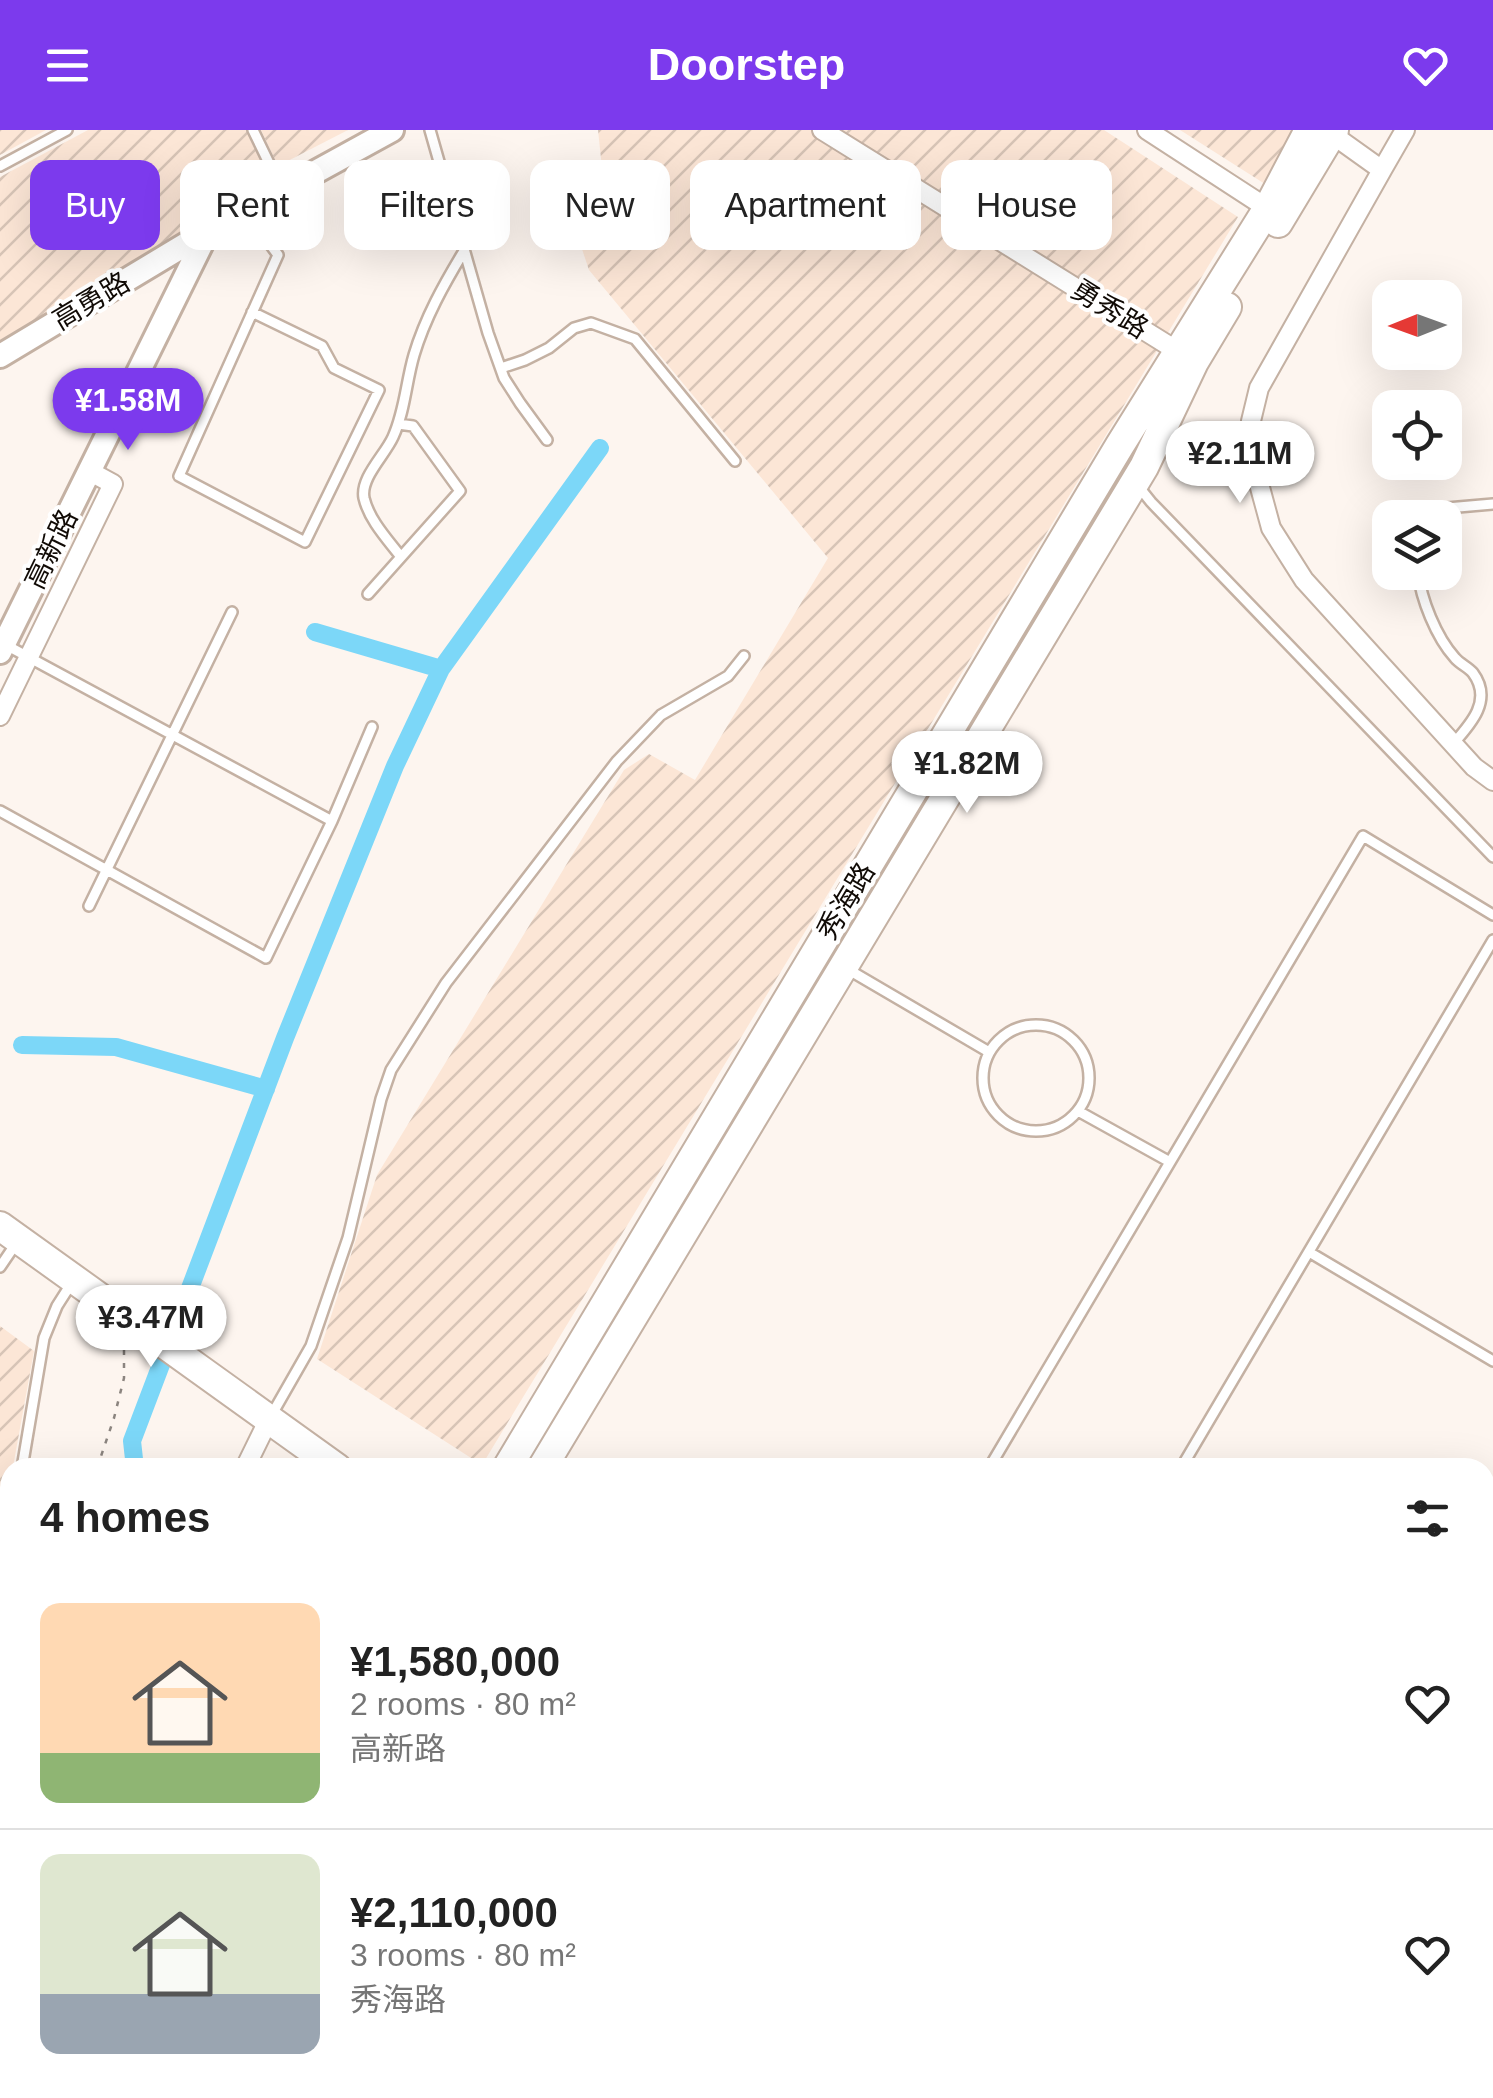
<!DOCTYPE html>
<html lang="en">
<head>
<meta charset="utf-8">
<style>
  :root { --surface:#fff; --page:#f6f6f6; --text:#222; --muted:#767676; --line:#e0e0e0; --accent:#7c3aed }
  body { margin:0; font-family:Arial,"Noto Sans SC",sans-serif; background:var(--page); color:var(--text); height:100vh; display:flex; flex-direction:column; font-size:38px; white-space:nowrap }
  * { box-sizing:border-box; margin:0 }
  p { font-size:32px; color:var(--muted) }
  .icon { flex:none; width:55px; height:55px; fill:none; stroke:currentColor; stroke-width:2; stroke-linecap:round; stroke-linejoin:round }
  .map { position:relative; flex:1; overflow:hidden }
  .panel { position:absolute; left:0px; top:1328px; width:1495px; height:642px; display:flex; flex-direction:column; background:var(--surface); border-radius:30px 30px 0 0; box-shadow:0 10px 40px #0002 }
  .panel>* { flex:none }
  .banner { position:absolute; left:30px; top:30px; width:1435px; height:90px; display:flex; gap:20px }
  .needle { width:65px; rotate:269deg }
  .controls { position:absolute; left:1372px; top:150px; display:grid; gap:20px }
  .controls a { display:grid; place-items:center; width:90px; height:90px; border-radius:20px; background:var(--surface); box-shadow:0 10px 40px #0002; font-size:50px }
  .price { position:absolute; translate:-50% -85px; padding:0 22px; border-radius:35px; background:#fff; color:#222; font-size:32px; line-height:65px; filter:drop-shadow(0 2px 5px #0008) }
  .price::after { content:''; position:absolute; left:50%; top:60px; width:30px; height:22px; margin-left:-15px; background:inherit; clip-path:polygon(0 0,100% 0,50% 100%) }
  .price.current { background:var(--accent); color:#fff }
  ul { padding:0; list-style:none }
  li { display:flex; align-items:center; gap:30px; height:250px; padding:0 40px }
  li+li { border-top:2px solid var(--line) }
  li span { display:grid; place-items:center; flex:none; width:280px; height:200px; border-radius:20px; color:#555 }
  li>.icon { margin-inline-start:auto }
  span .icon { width:120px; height:120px; fill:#fffc; stroke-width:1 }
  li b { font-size:42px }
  h2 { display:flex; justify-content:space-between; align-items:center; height:120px; padding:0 40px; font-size:42px }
  .chip { padding:0 35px; border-radius:20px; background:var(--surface); box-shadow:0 10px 40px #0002; font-size:35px; line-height:90px }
  .chip.current { background:var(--accent); color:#fff }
  header { display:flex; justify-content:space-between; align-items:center; height:130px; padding:0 40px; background:var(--accent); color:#fff; font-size:45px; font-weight:700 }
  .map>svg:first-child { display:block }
  .industrial { fill:url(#industrial-furrows) }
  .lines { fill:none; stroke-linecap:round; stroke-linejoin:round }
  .canal { stroke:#7cd7f8; stroke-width:18 }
  .service-casing { stroke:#c4b1a3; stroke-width:14 }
  .minor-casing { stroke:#c4b1a3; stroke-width:22 }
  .tertiary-casing { stroke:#c4b1a3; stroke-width:28 }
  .secondary-casing { stroke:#c4b1a3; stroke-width:32 }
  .path { stroke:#8b847f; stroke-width:2.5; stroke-dasharray:5 8; stroke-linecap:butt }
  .service { stroke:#fff; stroke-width:9 }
  .minor { stroke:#fff; stroke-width:18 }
  .tertiary { stroke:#fff; stroke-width:22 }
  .secondary { stroke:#fff; stroke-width:28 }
  .labels { text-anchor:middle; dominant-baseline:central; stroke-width:8; stroke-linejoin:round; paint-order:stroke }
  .street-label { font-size:28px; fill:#110b06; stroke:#fff }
</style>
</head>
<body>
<header><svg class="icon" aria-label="menu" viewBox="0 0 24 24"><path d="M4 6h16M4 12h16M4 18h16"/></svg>Doorstep<svg class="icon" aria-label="heart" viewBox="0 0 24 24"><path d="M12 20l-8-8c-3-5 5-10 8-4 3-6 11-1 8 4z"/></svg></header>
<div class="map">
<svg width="1493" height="1968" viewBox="0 0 1493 1968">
  <defs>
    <pattern id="industrial-furrows" width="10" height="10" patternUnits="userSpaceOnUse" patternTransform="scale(2.5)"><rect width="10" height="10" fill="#fce6d6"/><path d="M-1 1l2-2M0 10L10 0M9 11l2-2" fill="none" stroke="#d7c4b6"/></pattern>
  </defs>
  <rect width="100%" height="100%" fill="#fdf5ef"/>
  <path class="industrial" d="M0 0H46L0 25Z
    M88 0H246L272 54 0 212V47Z
    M261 0H348L278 36Z
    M598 0H1104L1238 87 482 1335 317 1229 377 1045 624 640 649 624 695 650 828 428 589 140 576 101 602 38Z
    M1180 0H1296L1265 54Z
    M0 1196 34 1221 13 1337 10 1338V1356L0 1414Z"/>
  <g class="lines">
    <path class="canal" d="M315 502 441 539
      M22 915 116 917 266 959
      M135 1338 132 1311 285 908 395 636 441 539 600 318
      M0 1802 10 1787
      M677 1968V1960"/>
    <defs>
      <path id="service" d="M253 0 281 58
        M430 0 488 203 504 248 520 273 547 310
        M0 36 67 0
        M247 83 278 125 179 346 305 412 379 260 334 238 322 216 252 182
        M501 238 525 230 549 218 574 198 591 193 635 209 735 331
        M1139 357 1151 372 1493 727
        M1437 388 1447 378 1493 374
        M401 427C388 410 369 390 364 368 360 348 385 325 393 307 405 281 406 252 414 225 425 188 444 154 464 121
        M1418 442C1421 469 1436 507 1455 528 1460 534 1468 537 1473 543 1493 570 1471 594 1453 614
        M368 464 460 361 413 296 398 294
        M6 515 332 691
        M0 681 266 828 332 691 372 597
        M89 776 232 482
        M849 840 989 922
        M983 948a53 53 0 1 1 106 0a53 53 0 1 1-106 0Z
        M1078 981 1170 1032
        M1309 1122 1493 1231
        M0 1137 17 1112
        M271 1286 311 1216 348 1108 381 969 391 940 446 853 617 631 661 585 728 546 744 526
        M22 1338 44 1208 57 1176 71 1154
        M989 1338 1363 706 1493 785
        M1181 1338 1493 810
        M1485 1434 1493 1427
        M0 1467 10 1408
        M1485 1585 1493 1587
        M528 1960 543 1968
        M1326 1968 1329 1960"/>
      <path id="minor" d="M822 0 1187 227
        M1147 0 1273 82
        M1326 0 1382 40 1405 0
        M1382 40 1259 258 1251 291 1255 339 1271 398 1304 450 1474 637 1493 651
        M0 586 113 354 89 341
        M245 1338 269 1289
        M776 1968 787 1960"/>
      <path id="tertiary" d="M0 226 208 101 392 0
        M0 522 208 101"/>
      <path id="secondary" d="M1278 93 1334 0
        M0 1096 337 1338
        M507 1338 1120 315 1268 78 1309 0
        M542 1338 1144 337 1194 232 1227 177
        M1209 1960 1220 1968"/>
    </defs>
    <use href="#service" class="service-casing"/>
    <use href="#minor" class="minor-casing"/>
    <use href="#tertiary" class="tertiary-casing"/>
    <use href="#secondary" class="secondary-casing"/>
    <path class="path" d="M97 1338 114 1288 124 1248V1212
      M624 1968 628 1960"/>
    <use href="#service" class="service"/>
    <use href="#minor" class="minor"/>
    <use href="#tertiary" class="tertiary"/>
    <use href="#secondary" class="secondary"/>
  </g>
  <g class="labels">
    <g class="street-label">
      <text transform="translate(91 171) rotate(-31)">高勇路</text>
      <text transform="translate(1110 179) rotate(32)">勇秀路</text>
      <text transform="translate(51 419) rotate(-64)">高新路</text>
      <text transform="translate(846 771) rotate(-59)">秀海路</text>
    </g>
  </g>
</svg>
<div class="controls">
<a><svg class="needle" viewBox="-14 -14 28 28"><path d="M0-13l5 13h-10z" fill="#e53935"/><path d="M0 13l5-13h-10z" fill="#767676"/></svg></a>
<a><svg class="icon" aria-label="locate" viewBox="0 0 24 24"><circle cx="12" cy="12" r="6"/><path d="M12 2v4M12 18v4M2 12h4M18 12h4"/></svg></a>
<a><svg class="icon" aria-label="layers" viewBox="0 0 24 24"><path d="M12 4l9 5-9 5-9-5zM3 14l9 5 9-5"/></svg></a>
</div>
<b class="price current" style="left:128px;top:323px">¥1.58M</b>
<b class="price" style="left:1240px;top:376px">¥2.11M</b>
<b class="price" style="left:967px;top:686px">¥1.82M</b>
<b class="price" style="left:151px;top:1240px">¥3.47M</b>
<div class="banner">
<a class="chip current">Buy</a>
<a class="chip">Rent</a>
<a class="chip">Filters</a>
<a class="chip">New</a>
<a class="chip">Apartment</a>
<a class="chip">House</a>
</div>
<section class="panel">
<h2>4 homes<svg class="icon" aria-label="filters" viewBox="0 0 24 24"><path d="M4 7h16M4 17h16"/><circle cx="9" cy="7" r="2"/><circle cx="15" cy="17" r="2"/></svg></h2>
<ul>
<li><span style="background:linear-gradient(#ffd9b3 75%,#8fb573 0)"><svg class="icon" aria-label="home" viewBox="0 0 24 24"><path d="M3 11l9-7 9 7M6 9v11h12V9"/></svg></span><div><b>¥1,580,000</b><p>2 rooms · 80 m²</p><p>高新路</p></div><svg class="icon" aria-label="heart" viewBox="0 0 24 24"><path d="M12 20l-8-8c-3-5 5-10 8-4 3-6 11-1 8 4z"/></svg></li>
<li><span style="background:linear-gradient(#dfe7d0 70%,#9aa5b1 0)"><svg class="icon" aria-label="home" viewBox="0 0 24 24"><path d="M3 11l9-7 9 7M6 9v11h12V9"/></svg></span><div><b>¥2,110,000</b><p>3 rooms · 80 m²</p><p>秀海路</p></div><svg class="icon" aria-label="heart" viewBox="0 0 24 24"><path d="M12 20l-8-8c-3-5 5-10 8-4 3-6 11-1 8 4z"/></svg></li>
</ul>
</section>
</div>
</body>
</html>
